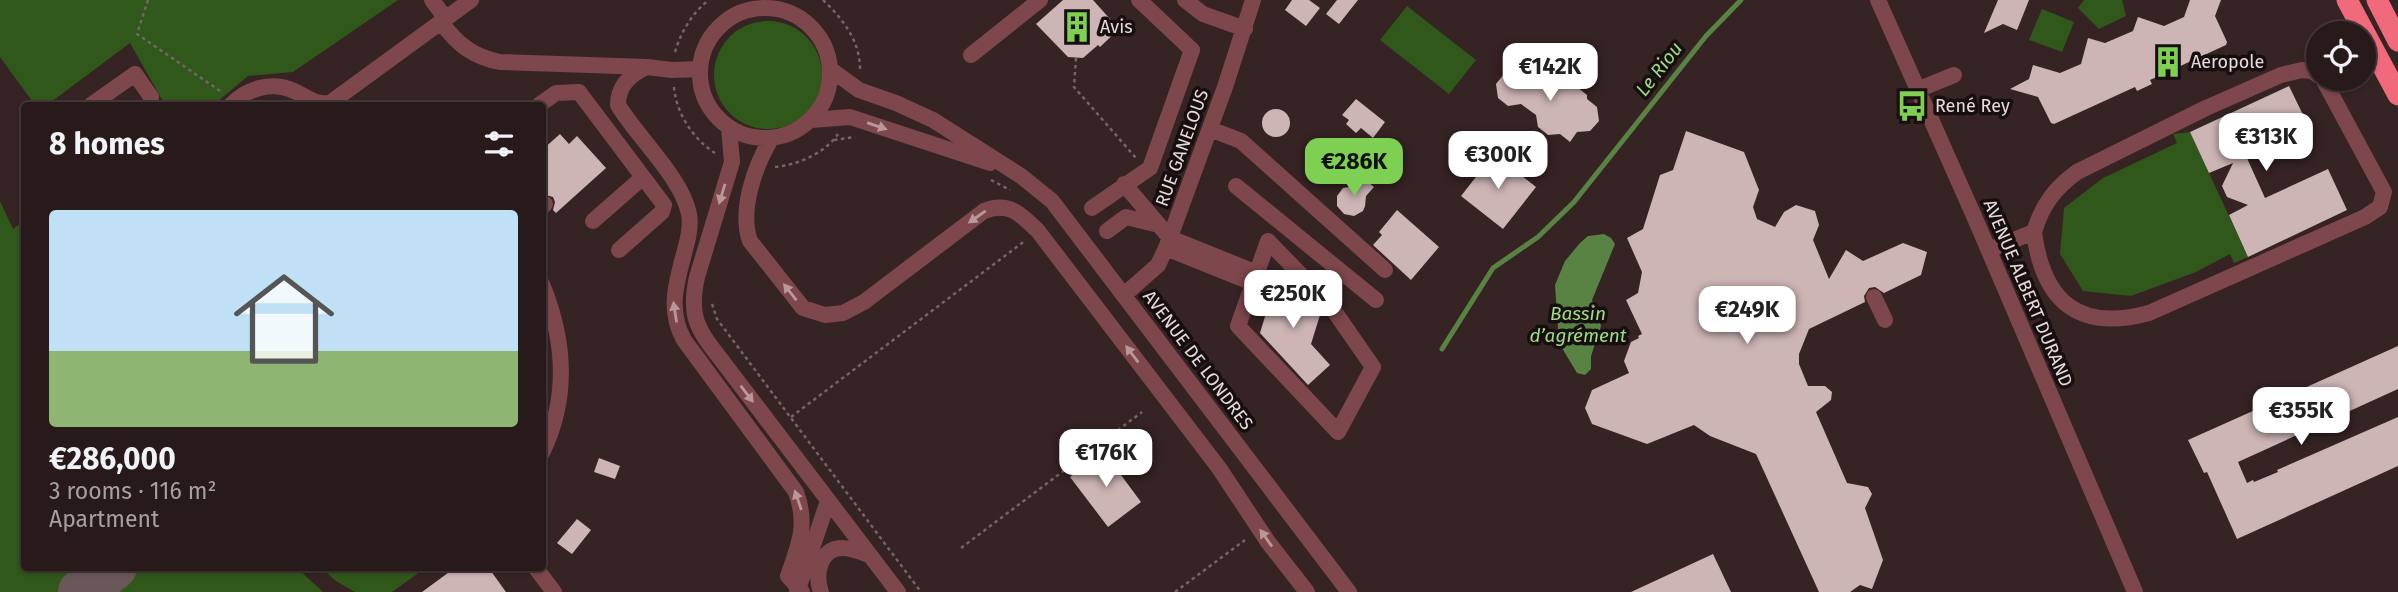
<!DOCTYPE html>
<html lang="en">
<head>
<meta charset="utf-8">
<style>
  :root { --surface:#281a1b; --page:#342728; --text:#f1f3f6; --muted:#a5a1a3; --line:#44383a; --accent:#7ed053 }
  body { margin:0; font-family:"Fira Sans",sans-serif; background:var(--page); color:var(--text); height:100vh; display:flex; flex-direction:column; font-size:26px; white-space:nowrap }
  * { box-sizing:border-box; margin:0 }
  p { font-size:23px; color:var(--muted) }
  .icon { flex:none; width:38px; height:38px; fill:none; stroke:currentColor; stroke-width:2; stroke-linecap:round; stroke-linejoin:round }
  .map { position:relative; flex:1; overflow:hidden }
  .details { position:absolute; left:21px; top:102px; width:525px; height:469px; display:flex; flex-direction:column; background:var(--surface); border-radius:7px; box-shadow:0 2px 5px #0004,0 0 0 2px var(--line) }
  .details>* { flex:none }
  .buttons { position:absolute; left:2306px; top:21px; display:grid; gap:14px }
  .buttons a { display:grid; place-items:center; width:70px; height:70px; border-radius:50%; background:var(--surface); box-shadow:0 2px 5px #0004,0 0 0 2px var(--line); font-size:35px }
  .price { position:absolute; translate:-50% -60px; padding:0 16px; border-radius:14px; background:#fff; color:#222; font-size:23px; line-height:46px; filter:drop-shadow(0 2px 4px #0008) }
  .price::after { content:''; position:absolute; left:50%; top:42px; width:21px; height:16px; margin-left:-10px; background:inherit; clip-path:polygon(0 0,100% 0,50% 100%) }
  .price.on { background:var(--accent); color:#111 }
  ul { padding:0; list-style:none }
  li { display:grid; align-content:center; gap:14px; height:371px; padding:0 28px }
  li span { display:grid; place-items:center; height:217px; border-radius:7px; color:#555 }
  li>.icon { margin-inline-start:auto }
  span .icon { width:126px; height:126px; fill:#fffc; stroke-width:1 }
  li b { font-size:30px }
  h2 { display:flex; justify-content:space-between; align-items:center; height:84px; padding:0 28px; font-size:30px }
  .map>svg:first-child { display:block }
  .green { fill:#30581a }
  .water { fill:#588342 }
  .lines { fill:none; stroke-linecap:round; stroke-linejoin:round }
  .stream { stroke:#588342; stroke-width:5 }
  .taxiway { stroke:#6a5859; stroke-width:46 }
  .building { fill:#cdb4b5 }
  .path { stroke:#766566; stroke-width:2.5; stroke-dasharray:3.5 3.5; stroke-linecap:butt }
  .minor { stroke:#7e474c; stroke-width:16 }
  .highway { stroke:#f06a7b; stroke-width:21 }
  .oneway { fill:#b8989b }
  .labels { text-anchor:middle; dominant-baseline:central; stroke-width:7; stroke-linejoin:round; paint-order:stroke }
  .poi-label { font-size:18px; fill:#e8dbdc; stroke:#170f0f; text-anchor:start }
  .street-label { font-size:18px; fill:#e8dbdc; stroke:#170f0f }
  .water-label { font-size:19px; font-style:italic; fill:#9fdd83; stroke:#170f0f }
</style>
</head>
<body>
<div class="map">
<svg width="2398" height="592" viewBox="0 0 2398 592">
  <rect width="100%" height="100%" fill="#362324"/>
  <path class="green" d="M0 0H398L293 72 248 76 217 102V105H165L130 43 47 105H35L0 57Z
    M2084 0H2122L2126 16 2099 29 2078 8Z
    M1407 6 1476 60 1449 94 1380 40Z
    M2042 9 2074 22 2062 52 2029 40Z
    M714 75a54 54 0 1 1 108 0a54 54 0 1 1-108 0Z
    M2190 132 2248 257 2234 263 2230 254 2196 272 2131 296 2083 291 2060 254 2064 208 2103 178 2177 143 2173 134Z
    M0 201 13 229 24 221V567H91L58 592H0Z
    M135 567H296L323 592H102Z
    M320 567 370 569 422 567 417 574 392 592H355L336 581Z"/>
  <path class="water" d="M1604 234 1611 238 1615 244 1592 300 1601 326 1591 356V369L1585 375 1577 373 1559 343 1555 285 1565 261 1580 243 1588 236Z"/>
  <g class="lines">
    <path class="stream" d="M1442 349 1493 268 1538 237 1574 202 1706 36 1741 0"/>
    <path class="taxiway" d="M81 592 114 567"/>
  </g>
  <path class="building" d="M1063 0H1093L1119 29 1100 47 1098 45 1083 58 1068 57 1036 24Z
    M1292 0H1309L1320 8 1306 26 1285 10Z
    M1337 0H1358L1339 24 1326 14Z
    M1998 0H2029L2017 30 2003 24 1984 33Z
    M2190 0H2221L2215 16 2227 42 2226 45 2150 80 2152 84 2137 91 2135 87 2054 124 2051 123 2038 97 2010 89 2029 79 2033 65 2060 73 2081 64 2088 38 2105 43 2133 31 2138 17 2164 26 2184 17Z
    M1517 72 1531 83 1539 74 1553 72 1562 80 1567 79 1587 95V99L1597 107 1599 121 1590 131 1577 132 1570 142 1560 134 1548 135 1538 127 1536 115 1521 104 1508 106 1498 98 1496 84 1504 74Z
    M2289 86 2309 127 2246 156 2265 198 2328 169 2347 210 2248 257 2229 215 2248 205 2227 197 2222 186 2233 163 2209 173 2190 132Z
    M1356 99 1385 122 1373 138 1361 128 1356 133 1346 124 1349 120 1342 115Z
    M1262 123a14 14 0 1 1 28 0a14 14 0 1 1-28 0Z
    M1686 131 1744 152 1759 190 1753 207 1757 219 1775 227 1784 212 1796 205 1815 211 1819 225 1813 240 1829 279 1846 250 1863 261 1903 243 1927 252 1921 275 1884 293 1875 287 1869 288 1864 296 1865 302 1809 329 1799 354V364L1808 386H1825L1832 392 1831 400 1816 412 1847 483 1868 487 1872 494 1865 508 1883 560 1872 589 1860 585 1850 592H1819L1756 454 1710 436 1694 425 1647 444 1592 424 1585 408 1592 390 1629 373 1624 361 1631 342 1639 338 1638 336 1642 334 1626 300 1638 293 1642 272 1627 238 1643 229 1660 175 1673 170Z
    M560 134 569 144 577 136 606 168 556 213 553 210 555 202 553 197 542 194V150Z
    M1494 154 1536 187 1503 229 1461 196Z
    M1362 177 1374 187 1366 196 1365 206 1363 211 1354 216 1344 214 1337 206V196L1343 188 1355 186Z
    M1397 210 1439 247 1411 280 1373 245 1382 235 1379 232Z
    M1279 270 1320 315 1311 344 1330 365 1308 385 1260 333Z
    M2398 346V389L2238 462 2247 483 2253 480 2254 482 2278 472 2277 470 2398 417V466L2237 539 2207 472 2204 473 2188 440Z
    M1104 452 1141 502 1108 527 1070 477Z
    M599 458 620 466 615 479 594 472Z
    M577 519 591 530 572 554 557 543Z
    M1713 554 1731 592H1631Z
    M456 567H488L506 592H422Z"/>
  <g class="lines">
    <path class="path" d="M148 0 137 34 223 93
      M823 0C843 19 860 41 860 69
      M675 52C681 32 692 13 709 0
      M1076 58 1074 87 1136 158
      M674 87C676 113 693 139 715 153
      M834 140 855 137
      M775 167C798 165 825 153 838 134
      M991 180 1010 190
      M712 304 717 319 921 592
      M791 417 1026 240
      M961 548 1142 412
      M1175 592 1245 540"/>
    <path class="minor" d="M432 0 446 19
      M1185 0 1203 14 1245 29
      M1878 0 1974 216 2135 592
      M700 73a65 65 0 1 1 130 0a65 65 0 1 1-130 0Z
      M441 22C457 44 473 57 500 62L647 67 672 70 700 69
      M971 55 1040 0
      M647 67C629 75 618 86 618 105 638 138 682 178 689 214 691 225 689 235 686 246 678 278 666 308 684 340L796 492C808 525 799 544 788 576L802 592
      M830 69 859 90 896 103 933 120 1021 176 1052 201 1349 592
      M1917 90 1954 75
      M91 105 135 74 151 97
      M231 105C247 88 272 81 294 91 308 97 314 105 330 103L471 0
      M539 105 556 93 579 92 664 205 662 212 619 250
      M811 120 850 117 990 163
      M729 128 732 162 697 277C687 321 701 333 726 366L898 592
      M1210 129 1241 141 1385 270
      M771 139C755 166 739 210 750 241L803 308 825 315 843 313 864 302 984 211C1008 201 1021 214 1038 231L1219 468 1268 542 1307 592
      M1124 184 1170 238 1257 273
      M1236 186 1376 300
      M542 207 545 204
      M1092 208 1150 168 1192 50 1139 0
      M593 221 642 178
      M1107 231 1126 217 1159 225
      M2034 232C2043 302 2079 332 2149 313L2365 217 2380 207 2384 192 2323 79
      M1268 241 1330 305 1373 367 1338 432 1238 326Z
      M1166 248 1253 283
      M1989 250 2034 232C2042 205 2055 188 2077 172L2206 108 2281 75 2302 70 2312 71 2319 76
      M542 284C565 340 569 398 542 453
      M1124 295 1158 265 1166 248 1225 87 1253 0
      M1874 297 1885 320
      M535 567 554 592
      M797 592 828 501
      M821 592C815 576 819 548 842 548 851 548 861 552 869 555"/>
    <path class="highway" d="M2347 0 2398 95
      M2377 0 2398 41"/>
  </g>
  <defs><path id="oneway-solid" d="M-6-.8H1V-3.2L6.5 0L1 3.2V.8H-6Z" transform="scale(1.75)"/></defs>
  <g class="oneway">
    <use href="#oneway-solid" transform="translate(877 126) rotate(19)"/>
    <use href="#oneway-solid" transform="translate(722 194) rotate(107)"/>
    <use href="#oneway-solid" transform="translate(977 217) rotate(145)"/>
    <use href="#oneway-solid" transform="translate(790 292) rotate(-128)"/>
    <use href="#oneway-solid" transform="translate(675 312) rotate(-99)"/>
    <use href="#oneway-solid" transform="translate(1132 354) rotate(-127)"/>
    <use href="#oneway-solid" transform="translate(747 394) rotate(53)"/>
    <use href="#oneway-solid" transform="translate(798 500) rotate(-109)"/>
    <use href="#oneway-solid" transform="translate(1266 538) rotate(-125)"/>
  </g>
  <defs>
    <symbol id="building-bare" viewBox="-9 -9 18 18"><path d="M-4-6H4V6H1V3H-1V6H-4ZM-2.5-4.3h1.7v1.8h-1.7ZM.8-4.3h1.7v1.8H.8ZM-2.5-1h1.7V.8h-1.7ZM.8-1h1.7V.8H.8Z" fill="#7ed053" stroke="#170f0f" stroke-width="2.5" paint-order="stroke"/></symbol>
    <symbol id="bus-bare" viewBox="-9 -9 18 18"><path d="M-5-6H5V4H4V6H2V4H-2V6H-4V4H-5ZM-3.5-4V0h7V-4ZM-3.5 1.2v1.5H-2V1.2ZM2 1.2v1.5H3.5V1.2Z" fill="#7ed053" stroke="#170f0f" stroke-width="2.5" paint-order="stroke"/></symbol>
  </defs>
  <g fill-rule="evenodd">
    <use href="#building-bare" x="1055" y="5" width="44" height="44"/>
    <use href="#building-bare" x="2146" y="40" width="44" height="44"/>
    <use href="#bus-bare" x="1890" y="84" width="44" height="44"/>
  </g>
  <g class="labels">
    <g class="poi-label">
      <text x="1100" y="27">Avis</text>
      <text x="2191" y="62">Aeropole</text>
      <text x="1935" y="106">René Rey</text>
    </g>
    <g class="street-label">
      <text transform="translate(1182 148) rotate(-70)">RUE GANELOUS</text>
      <text transform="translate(2028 293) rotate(67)">AVENUE ALBERT DURAND</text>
      <text transform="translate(1198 360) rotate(53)">AVENUE DE LONDRES</text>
    </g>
    <g class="water-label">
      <text transform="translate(1659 69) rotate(-52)">Le Riou</text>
      <text x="1578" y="313">Bassin<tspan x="1578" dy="22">d’agrément</tspan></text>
    </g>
  </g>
</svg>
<div class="buttons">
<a><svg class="icon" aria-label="locate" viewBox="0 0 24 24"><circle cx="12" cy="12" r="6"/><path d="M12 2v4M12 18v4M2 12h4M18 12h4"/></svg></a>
</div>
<b class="price" style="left:1550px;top:103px">€142K</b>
<b class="price" style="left:2266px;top:173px">€313K</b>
<b class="price" style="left:1498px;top:191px">€300K</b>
<b class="price on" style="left:1354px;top:198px">€286K</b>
<b class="price" style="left:1293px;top:330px">€250K</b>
<b class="price" style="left:1747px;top:346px">€249K</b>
<b class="price" style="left:2301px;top:447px">€355K</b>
<b class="price" style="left:1106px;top:489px">€176K</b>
<section class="details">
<h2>8 homes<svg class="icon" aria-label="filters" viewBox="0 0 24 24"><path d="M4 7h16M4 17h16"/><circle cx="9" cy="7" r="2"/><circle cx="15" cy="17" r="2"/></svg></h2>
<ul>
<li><span style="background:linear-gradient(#bfe0f5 65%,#8fb573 0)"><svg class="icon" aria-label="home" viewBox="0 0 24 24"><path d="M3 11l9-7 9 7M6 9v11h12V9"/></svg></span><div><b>€286,000</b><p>3 rooms · 116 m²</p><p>Apartment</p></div></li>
</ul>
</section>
</div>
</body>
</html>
